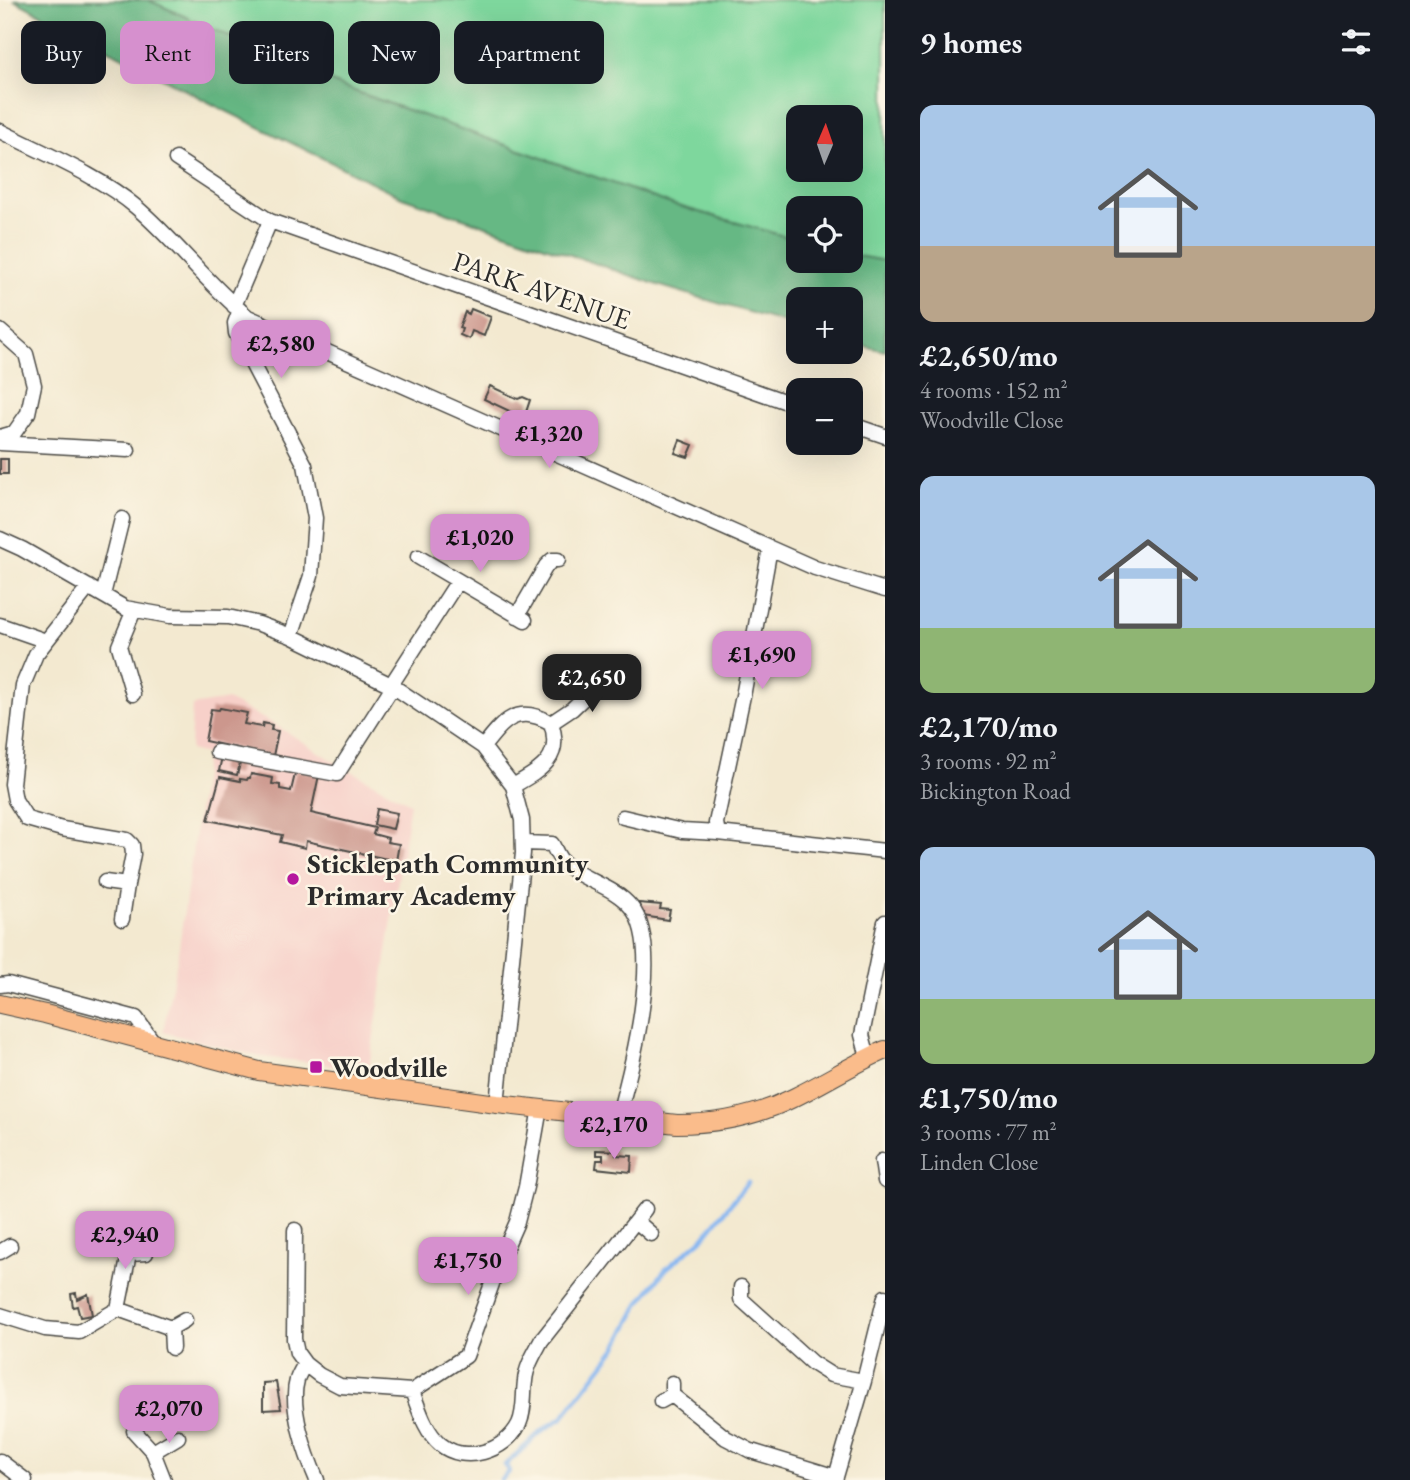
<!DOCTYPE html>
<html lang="en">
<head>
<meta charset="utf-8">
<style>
  :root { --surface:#171b24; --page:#20242c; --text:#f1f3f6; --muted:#9ea1a6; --accent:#d690ce }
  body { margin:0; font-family:"EB Garamond",serif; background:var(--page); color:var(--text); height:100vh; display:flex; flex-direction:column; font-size:26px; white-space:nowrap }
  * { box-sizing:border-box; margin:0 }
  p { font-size:23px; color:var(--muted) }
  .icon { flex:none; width:38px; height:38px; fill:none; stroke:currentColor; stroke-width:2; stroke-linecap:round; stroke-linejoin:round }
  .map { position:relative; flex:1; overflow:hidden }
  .side { display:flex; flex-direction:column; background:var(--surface); width:525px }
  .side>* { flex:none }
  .top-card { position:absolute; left:21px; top:21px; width:665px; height:63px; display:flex; gap:14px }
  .needle { width:46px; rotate:2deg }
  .fabs { position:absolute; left:786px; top:105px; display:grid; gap:14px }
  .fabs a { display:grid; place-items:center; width:77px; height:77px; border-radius:14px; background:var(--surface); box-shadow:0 7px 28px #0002; font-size:35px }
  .price { position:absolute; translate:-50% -60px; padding:0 16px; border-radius:14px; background:var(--accent); color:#111; font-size:23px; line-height:46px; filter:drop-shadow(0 2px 4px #0008) }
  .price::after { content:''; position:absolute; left:50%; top:42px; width:21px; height:16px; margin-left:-10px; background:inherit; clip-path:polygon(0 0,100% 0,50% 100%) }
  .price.current { background:#222; color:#fff }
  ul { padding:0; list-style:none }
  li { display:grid; align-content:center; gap:14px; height:371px; padding:0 35px }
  li span { display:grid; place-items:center; height:217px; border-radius:14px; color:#555 }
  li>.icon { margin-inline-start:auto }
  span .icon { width:126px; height:126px; fill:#fffc; stroke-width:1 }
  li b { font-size:30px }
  h2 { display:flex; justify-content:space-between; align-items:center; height:84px; padding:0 35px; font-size:30px }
  .pill { padding:0 24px; border-radius:14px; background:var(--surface); box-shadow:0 7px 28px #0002; font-size:24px; line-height:63px }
  .pill.current { background:var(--accent); color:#111 }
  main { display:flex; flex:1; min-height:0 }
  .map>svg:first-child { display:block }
  .built { fill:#f7d0c9 }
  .green { fill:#7ed79d; stroke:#548164; stroke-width:2; fill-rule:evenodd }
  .forest { fill:#66b884; stroke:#487258; stroke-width:2 }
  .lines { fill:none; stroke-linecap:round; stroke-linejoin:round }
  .stream { stroke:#85b6f1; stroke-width:4.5 }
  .building { fill:#cc978d }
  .minor-casing { stroke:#494844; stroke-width:17 }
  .major-casing { stroke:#494844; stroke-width:20 }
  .minor { stroke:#fff; stroke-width:14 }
  .major { stroke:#fabc8b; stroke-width:18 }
  .poi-dot { fill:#b5179e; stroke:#fcf5e5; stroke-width:2.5 }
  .labels { text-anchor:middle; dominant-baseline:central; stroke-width:5; stroke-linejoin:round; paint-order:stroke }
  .street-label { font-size:28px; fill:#2b2b2b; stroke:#fcf5e5 }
  .poi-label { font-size:28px; font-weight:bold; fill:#2b2b2b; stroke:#fcf5e5; text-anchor:start }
</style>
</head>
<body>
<main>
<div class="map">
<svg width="885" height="1480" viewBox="0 0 885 1480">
  <rect width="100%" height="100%" fill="#fcf5e5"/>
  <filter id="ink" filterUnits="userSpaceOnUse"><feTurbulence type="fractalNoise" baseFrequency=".0143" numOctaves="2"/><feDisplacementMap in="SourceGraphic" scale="14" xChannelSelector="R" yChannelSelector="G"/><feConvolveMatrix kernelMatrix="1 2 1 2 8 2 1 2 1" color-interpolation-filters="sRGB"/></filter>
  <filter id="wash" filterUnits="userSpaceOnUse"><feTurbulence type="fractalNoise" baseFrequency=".00686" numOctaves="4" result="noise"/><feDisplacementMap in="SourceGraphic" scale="28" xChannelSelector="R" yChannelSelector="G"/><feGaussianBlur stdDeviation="1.57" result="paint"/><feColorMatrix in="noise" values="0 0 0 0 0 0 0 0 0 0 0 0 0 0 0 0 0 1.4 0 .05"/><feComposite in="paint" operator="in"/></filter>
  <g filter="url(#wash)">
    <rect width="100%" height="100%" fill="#f3e9d0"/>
    <path class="built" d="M227 700 274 724 333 761 410 803 368 1074 320 1063 261 1057 163 1032 178 955 206 754 190 750 192 706Z"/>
    <path class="green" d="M148 0H885V261L851 255 850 208H798V240L674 205 340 86ZM798 117H850V170H798Z"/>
    <path class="forest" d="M14 0H148L340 86 674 205 798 240V261H850L851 255 885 261V351L851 343 850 299H798V327L661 286 402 197 220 108Z"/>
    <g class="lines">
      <path class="stream" d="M501 1480 510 1471 505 1465 543 1430 562 1418 616 1348 641 1301 666 1269 704 1237 748 1182"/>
    </g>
    <g id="blocks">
      <path class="building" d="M471 309 491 317 484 336 472 331 469 339 460 335 462 329 459 328 465 312 469 314Z
        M490 386 518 399 523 397 530 400 524 418 484 399Z
        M680 440 693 445 688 457 675 453Z
        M0 459H8V474H0Z
        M220 708 247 713 244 724 262 727 263 723 272 725 271 730 278 731 273 756 205 741 211 709 219 710Z
        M222 756 241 760 237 775 219 771Z
        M296 770 319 775 311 813 375 828 373 834 388 838 387 842 399 844 396 861 306 841 305 848 280 842 282 835 208 820 220 777 240 781V779L247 780 248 778H250L251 774 273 778 272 784 280 785V789L291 791Z
        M377 809 397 813 393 829 374 825Z
        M639 903 661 905 660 909 670 910 668 920 643 916 644 913H640Z
        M596 1150 617 1151 616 1155 632 1156 631 1172 596 1168 597 1160H603V1155H596Z
        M76 1293 77 1299 88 1294 92 1315 80 1317 77 1306 73 1307 71 1294Z
        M276 1382 281 1409 263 1410V1383Z"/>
    </g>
  </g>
  <g filter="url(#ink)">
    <use href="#blocks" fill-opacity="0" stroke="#494844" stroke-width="2"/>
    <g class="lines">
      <defs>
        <path id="minor" d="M0 131C43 153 100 176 136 207 176 241 207 284 248 317L815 568 885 590
          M176 159 270 221 798 406
          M234 306 270 221
          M240 310 235 323 236 333 305 465 315 518 311 576 291 636
          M0 331 26 354 34 385 28 413 14 433 0 437
          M250 360 269 327
          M850 424 885 436
          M0 443 128 450
          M0 539 22 549 125 608 170 616 228 617 259 624 291 636 391 685 483 747 513 786 522 820 523 853 497 1104
          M418 557 525 620
          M89 587 36 654 23 685 12 784 15 800 27 819 62 829 127 840 132 845 133 854 127 885 105 882
          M103 595 122 519
          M517 616 546 566 552 560H558
          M0 625 46 641
          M391 685 458 581
          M133 694 119 646 134 610
          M551 723 572 709 617 666 630 674
          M483 747C504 720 517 704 551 723 563 758 541 770 513 786
          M217 752 337 774 393 686
          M623 817 682 831 718 833 885 851
          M718 833 716 823 744 691 770 548
          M523 843 552 844C555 849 558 858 563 862 582 881 613 885 631 907 664 947 631 1071 618 1117
          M122 919 127 885
          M0 985 8 984 136 1018 154 1043
          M868 1057 862 1035 885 922
          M882 1161 885 1181
          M636 1221 651 1234
          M295 1230 294 1339 297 1353 305 1364C302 1369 298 1375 297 1380 289 1407 306 1455 317 1480
          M113 1245 129 1254 146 1253
          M0 1252 10 1246
          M741 1287V1299L812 1363 831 1375 864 1381
          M118 1309 171 1328
          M0 1315 45 1329 79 1332 118 1309 129 1254
          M172 1348 171 1328 185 1320
          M305 1364 319 1375 340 1386 412 1391 466 1356 502 1256 517 1222 526 1187 540 1108
          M412 1391C419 1409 425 1431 440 1444 464 1464 505 1452 519 1424 525 1411 523 1396 525 1381 526 1367 534 1354 541 1341L645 1209
          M672 1395 726 1438 751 1451 836 1477
          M661 1401 672 1395V1383
          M134 1431 153 1452 164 1480
          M153 1452 178 1437
          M0 1461 25 1480
          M835 1480 864 1381 885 1297"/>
        <path id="major" d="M0 1004 45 1014 259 1071 497 1104 677 1124C717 1124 757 1116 793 1098 824 1083 853 1064 885 1050"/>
      </defs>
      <use href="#minor" class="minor-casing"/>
      <use href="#major" class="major-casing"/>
      <use href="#minor" class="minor"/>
      <use href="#major" class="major"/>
    </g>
  </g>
  <g class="poi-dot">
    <circle cx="293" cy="879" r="7"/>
    <rect x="309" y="1060" width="14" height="14" rx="3.5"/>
  </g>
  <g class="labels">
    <g class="street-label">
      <text transform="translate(542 290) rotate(19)">PARK AVENUE</text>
    </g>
    <g class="poi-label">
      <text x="307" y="863">Sticklepath Community<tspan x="307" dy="32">Primary Academy</tspan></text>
      <text x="330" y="1067">Woodville</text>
    </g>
  </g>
</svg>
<div class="fabs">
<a><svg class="needle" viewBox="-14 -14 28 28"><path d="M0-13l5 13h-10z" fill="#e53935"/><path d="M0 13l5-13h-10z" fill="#9ea1a6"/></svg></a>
<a><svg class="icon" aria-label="locate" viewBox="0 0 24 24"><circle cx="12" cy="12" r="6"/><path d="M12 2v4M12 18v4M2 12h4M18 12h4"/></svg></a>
<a>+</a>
<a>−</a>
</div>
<b class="price" style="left:281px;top:380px">£2,580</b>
<b class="price" style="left:549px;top:470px">£1,320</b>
<b class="price" style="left:480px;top:574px">£1,020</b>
<b class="price" style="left:762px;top:691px">£1,690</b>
<b class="price current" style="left:592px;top:714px">£2,650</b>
<b class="price" style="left:614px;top:1161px">£2,170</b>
<b class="price" style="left:125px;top:1271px">£2,940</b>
<b class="price" style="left:468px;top:1297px">£1,750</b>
<b class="price" style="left:169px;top:1445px">£2,070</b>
<div class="top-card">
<a class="pill">Buy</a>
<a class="pill current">Rent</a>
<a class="pill">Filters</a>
<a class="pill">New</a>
<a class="pill">Apartment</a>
</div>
</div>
<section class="side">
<h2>9 homes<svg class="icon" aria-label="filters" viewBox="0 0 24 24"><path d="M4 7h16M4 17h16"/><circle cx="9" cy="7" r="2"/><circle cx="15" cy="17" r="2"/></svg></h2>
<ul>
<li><span style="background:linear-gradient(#a9c7e8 65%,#b9a48a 0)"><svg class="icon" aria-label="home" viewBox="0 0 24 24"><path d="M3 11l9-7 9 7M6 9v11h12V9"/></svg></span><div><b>£2,650/mo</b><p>4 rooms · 152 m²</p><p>Woodville Close</p></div></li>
<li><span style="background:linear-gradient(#a9c7e8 70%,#8fb573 0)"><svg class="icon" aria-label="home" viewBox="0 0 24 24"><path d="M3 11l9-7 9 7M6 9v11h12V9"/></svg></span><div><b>£2,170/mo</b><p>3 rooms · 92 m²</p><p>Bickington Road</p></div></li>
<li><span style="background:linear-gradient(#a9c7e8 70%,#8fb573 0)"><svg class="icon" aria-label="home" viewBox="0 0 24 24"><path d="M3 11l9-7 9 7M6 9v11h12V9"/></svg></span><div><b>£1,750/mo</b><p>3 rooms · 77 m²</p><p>Linden Close</p></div></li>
</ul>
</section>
</main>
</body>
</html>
